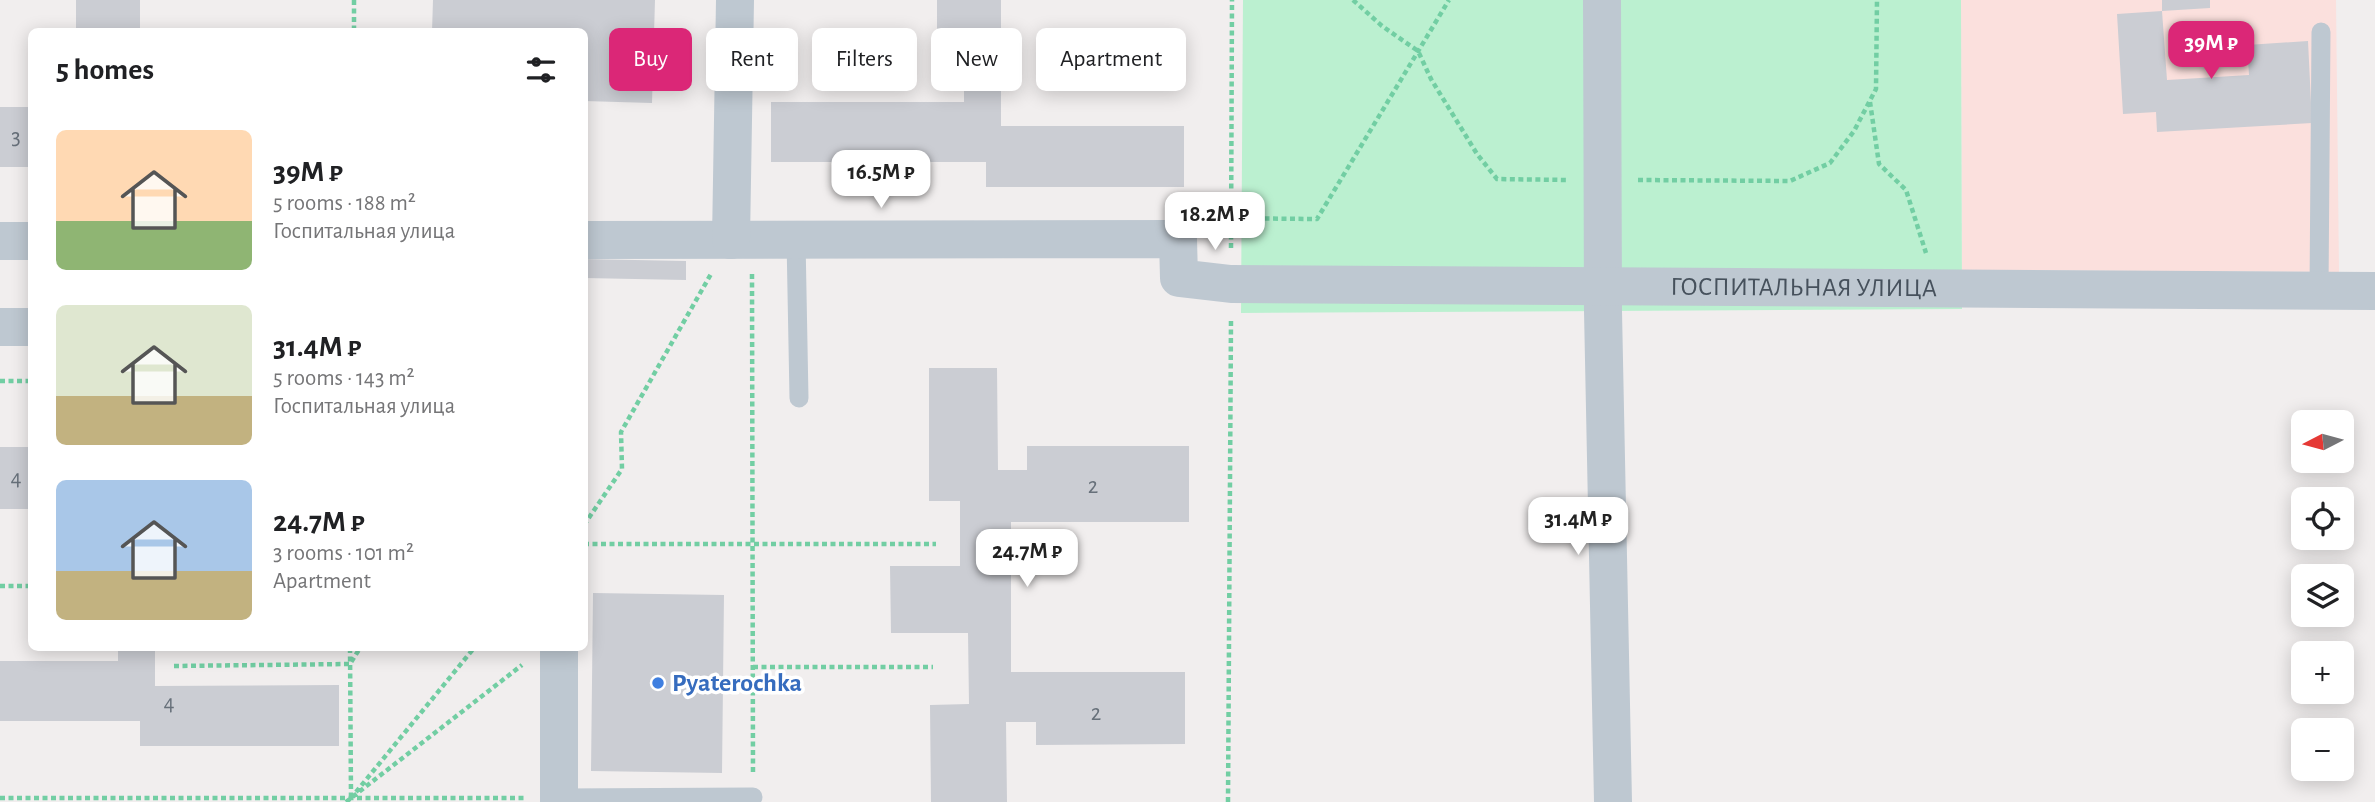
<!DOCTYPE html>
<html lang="en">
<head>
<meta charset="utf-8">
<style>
  :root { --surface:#fff; --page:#f2f2f2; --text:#202124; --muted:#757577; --accent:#db2777 }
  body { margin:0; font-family:"Alegreya Sans",sans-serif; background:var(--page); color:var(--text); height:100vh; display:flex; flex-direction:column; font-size:26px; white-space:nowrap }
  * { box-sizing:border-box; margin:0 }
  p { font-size:23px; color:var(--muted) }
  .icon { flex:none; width:38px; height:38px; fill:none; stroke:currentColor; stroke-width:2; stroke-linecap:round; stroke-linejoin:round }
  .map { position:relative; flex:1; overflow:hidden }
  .sheet { position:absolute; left:28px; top:28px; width:560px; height:623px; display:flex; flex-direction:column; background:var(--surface); border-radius:10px; box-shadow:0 4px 18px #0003 }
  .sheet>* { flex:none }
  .guide { position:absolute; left:609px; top:28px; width:665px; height:63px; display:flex; gap:14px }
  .needle { width:46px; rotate:264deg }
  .tools { position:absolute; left:2291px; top:410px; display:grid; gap:14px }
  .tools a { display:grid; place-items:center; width:63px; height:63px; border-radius:10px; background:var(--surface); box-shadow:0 4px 18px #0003; font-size:35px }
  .price { position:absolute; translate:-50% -60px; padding:0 16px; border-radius:14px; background:#fff; color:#222; font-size:23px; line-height:46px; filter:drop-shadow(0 2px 4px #0008) }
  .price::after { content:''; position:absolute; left:50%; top:42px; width:21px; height:16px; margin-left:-10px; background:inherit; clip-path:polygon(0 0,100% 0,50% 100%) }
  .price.selected { background:var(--accent); color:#fff }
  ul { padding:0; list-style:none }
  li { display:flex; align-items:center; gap:21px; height:175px; padding:0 28px }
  li span { display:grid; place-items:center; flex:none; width:196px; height:140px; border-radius:10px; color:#555 }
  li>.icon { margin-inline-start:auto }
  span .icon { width:84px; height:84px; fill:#fffc; stroke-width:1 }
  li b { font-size:30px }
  h2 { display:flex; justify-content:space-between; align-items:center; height:84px; padding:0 28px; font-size:30px }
  .chip { padding:0 24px; border-radius:10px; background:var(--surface); box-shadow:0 4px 18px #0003; font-size:24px; line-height:63px }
  .chip.selected { background:var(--accent); color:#fff }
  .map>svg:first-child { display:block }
  .medical { fill:#fbe0dd }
  .green { fill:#bbf0d0 }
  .building { fill:#cbcdd3 }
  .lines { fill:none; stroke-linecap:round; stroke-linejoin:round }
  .path { stroke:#72cea3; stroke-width:4.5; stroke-dasharray:5 3.5; stroke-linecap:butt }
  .lane { stroke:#bec8d1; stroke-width:19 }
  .street { stroke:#bec8d1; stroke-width:38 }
  .shop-dot { fill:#3f7fe0; stroke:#fff; stroke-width:2.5 }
  .labels { text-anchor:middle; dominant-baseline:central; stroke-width:7; stroke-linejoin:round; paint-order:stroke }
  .number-label { font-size:23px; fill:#67707a }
  .street-label { font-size:26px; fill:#46515c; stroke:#fff }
  .shop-label { font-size:26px; font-weight:bold; fill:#366cbe; stroke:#fff; text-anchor:start }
</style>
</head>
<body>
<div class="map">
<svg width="2375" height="802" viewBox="0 0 2375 802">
  <rect width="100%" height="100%" fill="#f1eeee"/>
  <path class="medical" d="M1961 0H2336L2339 272 1962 270Z"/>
  <path class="green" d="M1243 0H1961L1962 309 1241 313Z"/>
  <path class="building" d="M76 0H140V32H76Z
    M433 0H655L652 103 584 101V32H432Z
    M937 0H1001V126H1184V187H986V162H771V102H964V56H937Z
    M2162 0H2210V8L2162 11 2167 80 2249 75 2247 45 2308 41 2312 123 2157 132 2156 112 2123 114 2117 14 2162 11Z
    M0 107H32V167H0Z
    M584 259 686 261V280L584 278Z
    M929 368H997L998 470H1027V446H1189V522H1011V672H1185V744L1036 745V722H1006L1007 802H931L930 705 969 704 968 633H891L890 566H960V501H929Z
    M0 447H32V509H0Z
    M593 593 724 595 722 773 591 771Z
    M118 648H155V686L339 685V746H140V721H0V661H118Z"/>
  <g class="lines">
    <path class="path" d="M354 0V32
      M1353 0 1382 26 1418 51 1431 79 1477 154 1497 179 1567 180
      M1870 102 1879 164 1906 190 1926 253
      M1638 180 1790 181 1830 163 1854 131 1876 89 1877 0
      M1205 218 1317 219 1449 0
      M1231 248 1232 0
      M752 274 753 773
      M0 381H32
      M584 525 622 469 621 432 711 274
      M584 544H936
      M0 586H32
      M350 648 351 797
      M174 666 350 664 360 648
      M753 667H933
      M356 792 474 648
      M0 798H524
      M346 802 522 665
      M1228 802 1231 319"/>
    <path class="lane" d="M796 239 799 398
      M2319 291 2321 32
      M559 798 753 797"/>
    <g class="street">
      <path d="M1602 0 1603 311 1613 802"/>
      <path id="s1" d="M584 240 1178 239 1179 278 1231 284 2375 291"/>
      <path d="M731 240 735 0"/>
      <path d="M0 241H32"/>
      <path d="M0 327H32"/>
      <path d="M559 648V802"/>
    </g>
  </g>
  <circle class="shop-dot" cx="658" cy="683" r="7"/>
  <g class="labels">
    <g class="number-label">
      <text x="16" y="137">3</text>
      <text x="16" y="478">4</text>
      <text x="1093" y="486">2</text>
      <text x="169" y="703">4</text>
      <text x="1096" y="713">2</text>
    </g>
    <g class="street-label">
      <text stroke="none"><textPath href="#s1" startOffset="1258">ГОСПИТАЛЬНАЯ УЛИЦА</textPath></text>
    </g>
    <g class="shop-label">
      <text x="672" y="683">Pyaterochka</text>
    </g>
  </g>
</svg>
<div class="tools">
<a><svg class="needle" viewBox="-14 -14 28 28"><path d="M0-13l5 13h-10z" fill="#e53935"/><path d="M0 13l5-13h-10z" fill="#757577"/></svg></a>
<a><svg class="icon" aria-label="locate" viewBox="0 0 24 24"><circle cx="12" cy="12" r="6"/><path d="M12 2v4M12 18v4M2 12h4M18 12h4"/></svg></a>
<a><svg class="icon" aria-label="layers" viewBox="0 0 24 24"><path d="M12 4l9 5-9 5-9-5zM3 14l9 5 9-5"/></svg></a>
<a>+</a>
<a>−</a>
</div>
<b class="price selected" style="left:2211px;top:81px">39M ₽</b>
<b class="price" style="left:881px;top:210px">16.5M ₽</b>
<b class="price" style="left:1215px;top:252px">18.2M ₽</b>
<b class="price" style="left:1578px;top:557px">31.4M ₽</b>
<b class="price" style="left:1027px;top:589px">24.7M ₽</b>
<div class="guide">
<a class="chip selected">Buy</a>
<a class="chip">Rent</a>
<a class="chip">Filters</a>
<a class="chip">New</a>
<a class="chip">Apartment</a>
</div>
<section class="sheet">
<h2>5 homes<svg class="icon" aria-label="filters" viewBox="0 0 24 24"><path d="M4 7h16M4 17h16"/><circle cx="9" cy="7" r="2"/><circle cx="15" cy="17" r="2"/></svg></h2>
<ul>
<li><span style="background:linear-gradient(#ffd9b3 65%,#8fb573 0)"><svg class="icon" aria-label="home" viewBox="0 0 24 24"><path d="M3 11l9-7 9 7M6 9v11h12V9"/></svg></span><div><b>39M ₽</b><p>5 rooms · 188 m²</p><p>Госпитальная улица</p></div></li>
<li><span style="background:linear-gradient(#dfe7d0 65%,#c2b280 0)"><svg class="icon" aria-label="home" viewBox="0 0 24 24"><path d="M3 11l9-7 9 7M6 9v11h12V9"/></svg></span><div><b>31.4M ₽</b><p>5 rooms · 143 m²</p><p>Госпитальная улица</p></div></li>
<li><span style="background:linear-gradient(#a9c7e8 65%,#c2b280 0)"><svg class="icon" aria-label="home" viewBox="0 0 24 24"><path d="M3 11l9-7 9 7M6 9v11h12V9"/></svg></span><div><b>24.7M ₽</b><p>3 rooms · 101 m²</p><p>Apartment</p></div></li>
</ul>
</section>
</div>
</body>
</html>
